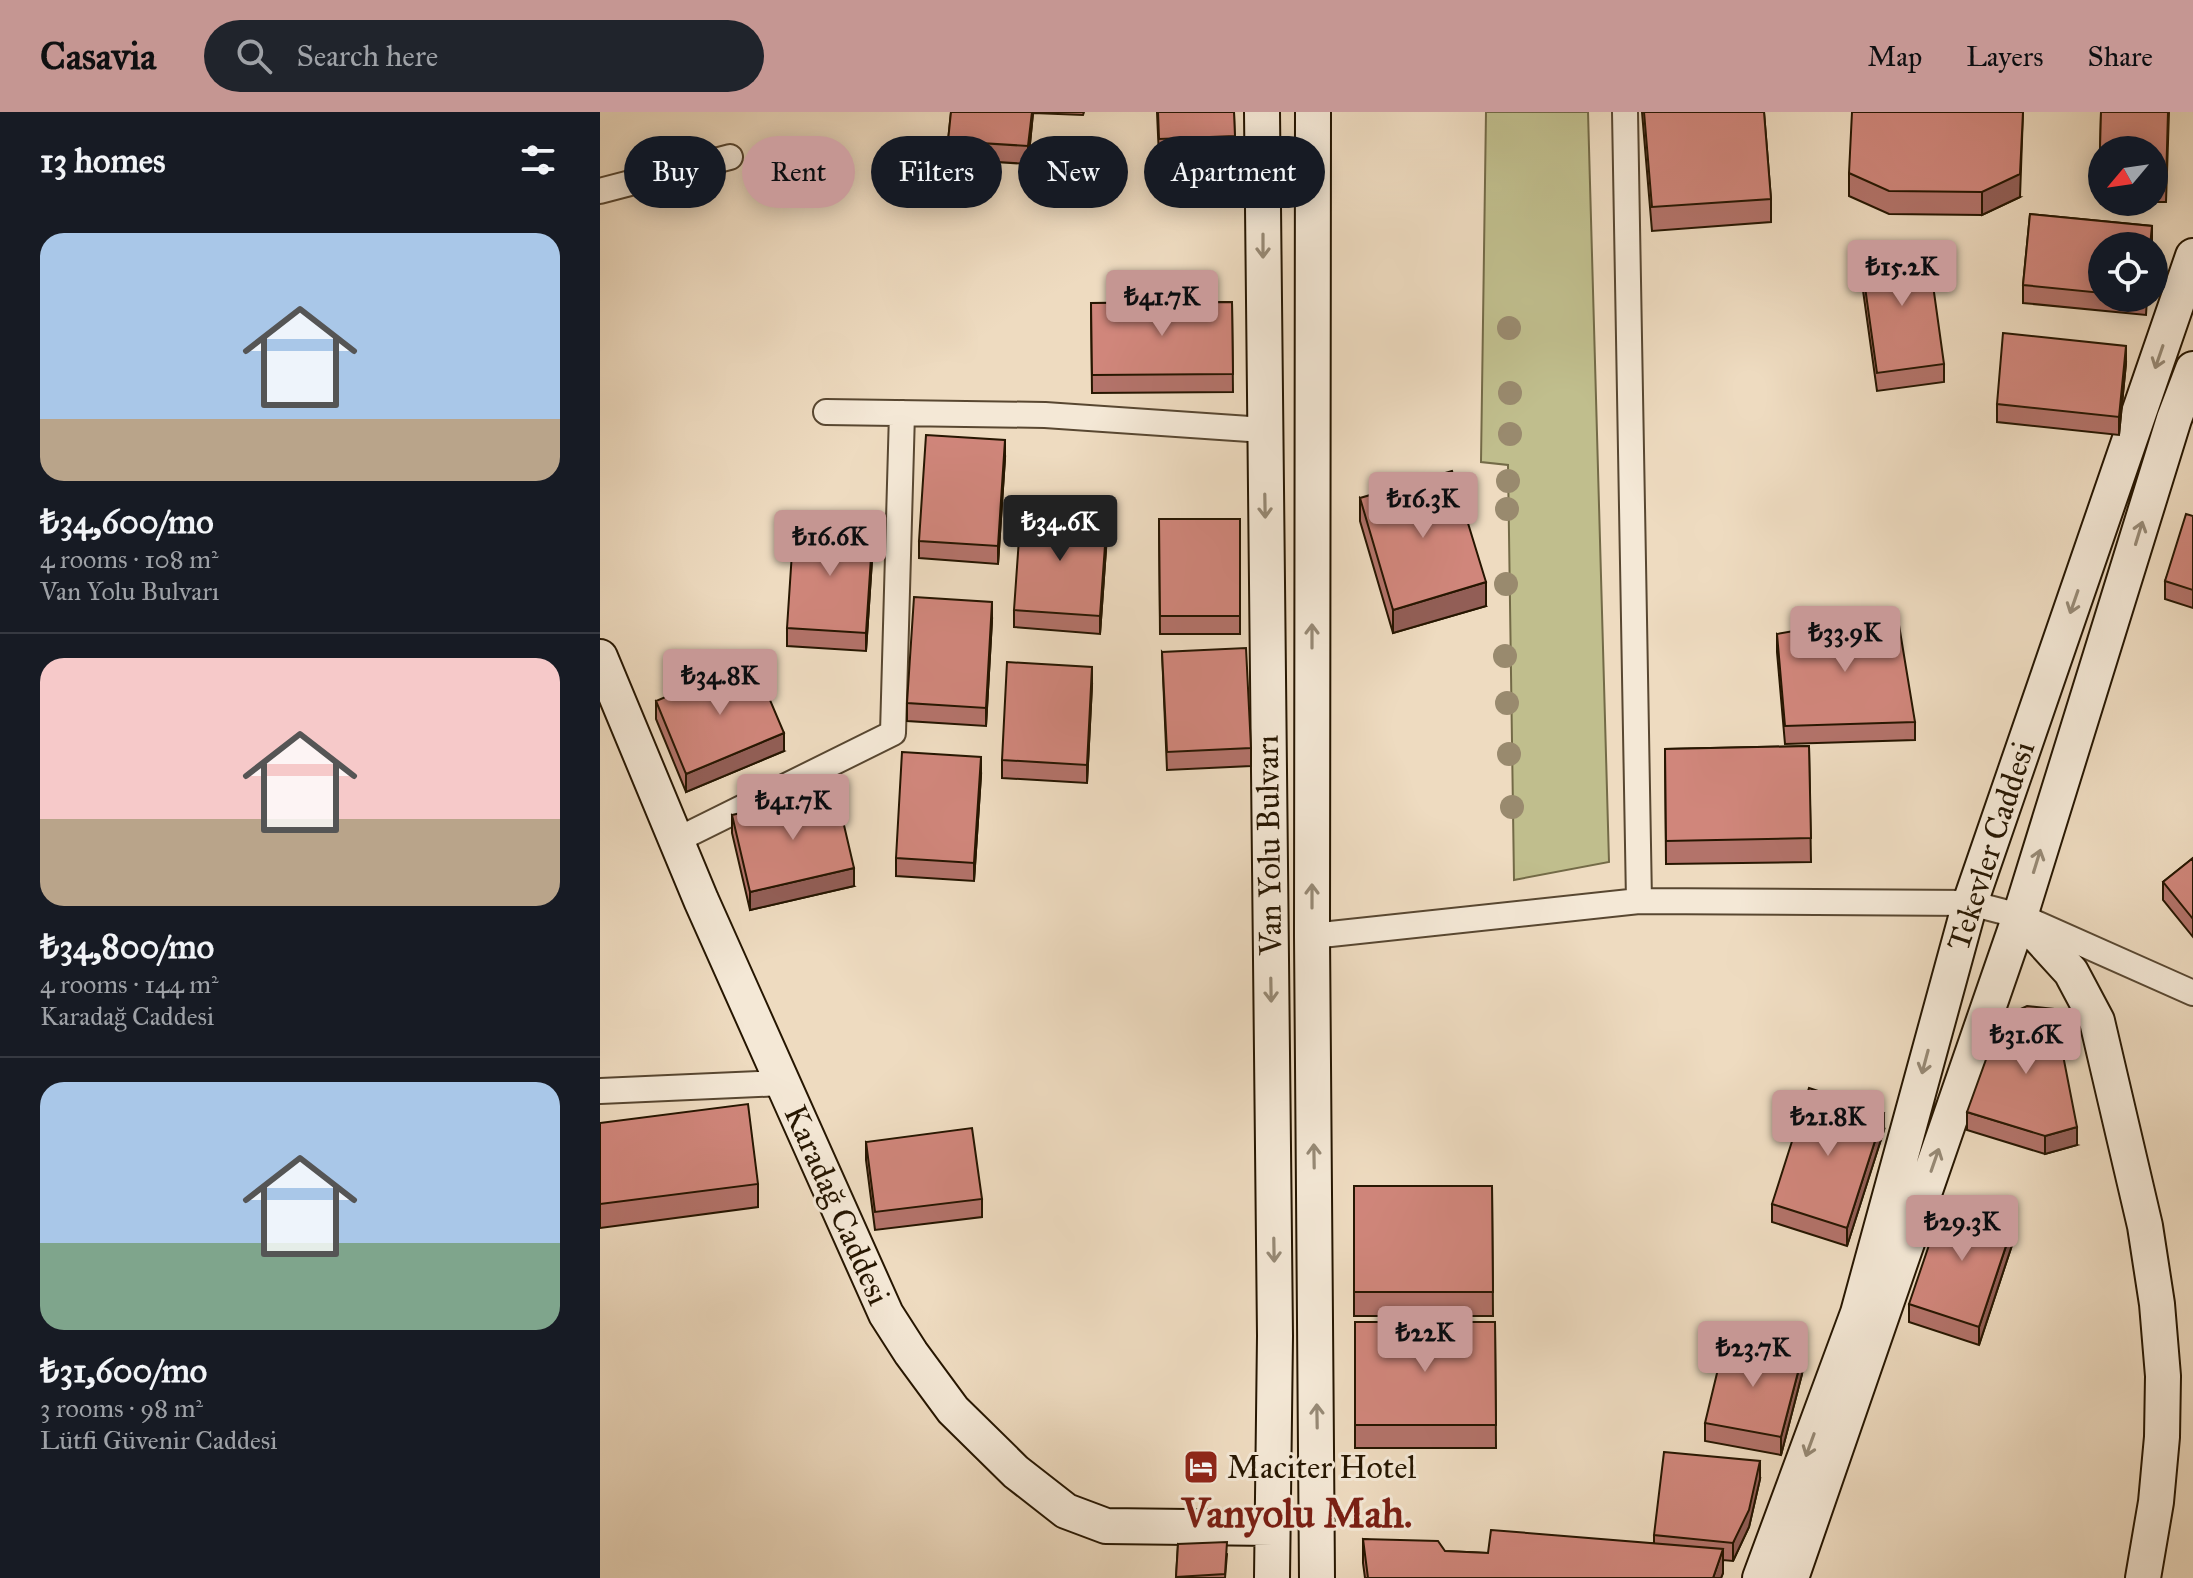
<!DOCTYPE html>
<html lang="en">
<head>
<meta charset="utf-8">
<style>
  :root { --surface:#171b24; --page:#20242c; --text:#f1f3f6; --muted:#9ea1a6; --line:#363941; --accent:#c59692 }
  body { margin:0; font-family:"IM FELL Great Primer",serif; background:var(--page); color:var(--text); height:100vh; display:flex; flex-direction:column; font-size:30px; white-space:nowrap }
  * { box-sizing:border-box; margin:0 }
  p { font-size:26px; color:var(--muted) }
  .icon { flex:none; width:44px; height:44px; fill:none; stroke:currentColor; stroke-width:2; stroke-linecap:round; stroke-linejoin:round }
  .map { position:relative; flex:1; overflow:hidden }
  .sheet { display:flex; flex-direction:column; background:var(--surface); width:600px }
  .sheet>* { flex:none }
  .guide { position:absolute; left:24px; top:24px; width:760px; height:72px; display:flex; gap:16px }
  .needle { width:52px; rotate:241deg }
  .controls { position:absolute; left:1488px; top:24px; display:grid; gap:16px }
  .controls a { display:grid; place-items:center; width:80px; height:80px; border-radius:50%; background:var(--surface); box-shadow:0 4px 20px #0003; font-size:40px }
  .price { position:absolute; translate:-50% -68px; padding:0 18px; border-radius:8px; background:var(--accent); color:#111; font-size:26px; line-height:52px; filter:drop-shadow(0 2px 4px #0008) }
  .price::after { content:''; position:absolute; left:50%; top:48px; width:24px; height:18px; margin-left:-12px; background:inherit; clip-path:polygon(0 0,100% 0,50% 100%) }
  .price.selected { background:#222; color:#fff }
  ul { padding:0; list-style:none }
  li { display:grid; align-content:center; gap:16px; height:424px; padding:0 40px }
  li+li { border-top:2px solid var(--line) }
  li span { display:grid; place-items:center; height:248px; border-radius:24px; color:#555 }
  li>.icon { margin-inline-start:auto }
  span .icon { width:144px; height:144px; fill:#fffc; stroke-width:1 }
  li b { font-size:34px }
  h2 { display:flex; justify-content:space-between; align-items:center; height:96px; padding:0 40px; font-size:34px }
  .pill { padding:0 28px; border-radius:36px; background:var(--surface); box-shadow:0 4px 20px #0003; font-size:28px; line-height:72px }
  .pill.selected { background:var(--accent); color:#111 }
  header { display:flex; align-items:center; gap:48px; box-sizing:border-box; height:112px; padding:0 40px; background:var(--accent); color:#111 }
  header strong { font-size:38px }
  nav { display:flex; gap:44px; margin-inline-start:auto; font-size:28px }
  .search { width:560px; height:72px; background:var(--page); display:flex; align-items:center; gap:20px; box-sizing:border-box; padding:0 28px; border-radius:44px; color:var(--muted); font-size:30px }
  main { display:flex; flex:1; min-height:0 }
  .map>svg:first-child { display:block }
  .green { fill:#c0be8d; stroke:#736a47; stroke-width:2 }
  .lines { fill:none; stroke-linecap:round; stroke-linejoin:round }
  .street-casing { stroke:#584731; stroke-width:28 }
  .secondary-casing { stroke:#261601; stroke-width:38 }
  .street { stroke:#f4e8d6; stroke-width:24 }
  .secondary { stroke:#f4e8d6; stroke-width:34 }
  .tree { fill:#998a6e }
  .wall { fill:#b3736a; stroke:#261601; stroke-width:2 }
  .shaded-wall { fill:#925e56; stroke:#261601; stroke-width:2 }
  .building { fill:#d0867b; stroke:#261601; stroke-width:2 }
  .oneway { stroke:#978a76 }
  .labels { text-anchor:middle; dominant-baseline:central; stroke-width:6; stroke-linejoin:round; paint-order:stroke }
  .street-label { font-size:32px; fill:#261601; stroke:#f4e8d6 }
  .poi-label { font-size:32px; fill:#261601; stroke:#f4e8d6; text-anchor:start }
  .district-label { font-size:40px; font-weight:bold; fill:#7a1f14; stroke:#f4e8d6 }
</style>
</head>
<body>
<header>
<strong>Casavia</strong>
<div class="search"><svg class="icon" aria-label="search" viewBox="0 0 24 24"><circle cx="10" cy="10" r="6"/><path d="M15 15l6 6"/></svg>Search here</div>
<nav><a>Map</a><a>Layers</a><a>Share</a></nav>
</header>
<main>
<section class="sheet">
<h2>13 homes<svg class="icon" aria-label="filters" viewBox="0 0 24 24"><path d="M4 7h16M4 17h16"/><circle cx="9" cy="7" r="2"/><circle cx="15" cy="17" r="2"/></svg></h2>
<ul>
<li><span style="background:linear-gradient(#a9c7e8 75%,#b9a48a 0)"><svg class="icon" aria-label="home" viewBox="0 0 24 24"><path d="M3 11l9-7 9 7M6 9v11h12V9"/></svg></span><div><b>₺34,600/mo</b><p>4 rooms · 108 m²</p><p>Van Yolu Bulvarı</p></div></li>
<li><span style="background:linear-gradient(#f6c9c9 65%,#b9a48a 0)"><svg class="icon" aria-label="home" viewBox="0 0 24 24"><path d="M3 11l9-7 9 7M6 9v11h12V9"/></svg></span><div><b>₺34,800/mo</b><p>4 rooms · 144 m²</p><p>Karadağ Caddesi</p></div></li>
<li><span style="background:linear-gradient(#a9c7e8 65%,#7fa58c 0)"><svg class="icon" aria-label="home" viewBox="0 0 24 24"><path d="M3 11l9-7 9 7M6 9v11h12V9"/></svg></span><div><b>₺31,600/mo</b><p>3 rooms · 98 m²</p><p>Lütfi Güvenir Caddesi</p></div></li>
</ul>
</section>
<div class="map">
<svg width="1593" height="1466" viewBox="0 0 1593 1466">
  <rect width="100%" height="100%" fill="#eedbc0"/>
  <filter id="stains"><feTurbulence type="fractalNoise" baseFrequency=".0025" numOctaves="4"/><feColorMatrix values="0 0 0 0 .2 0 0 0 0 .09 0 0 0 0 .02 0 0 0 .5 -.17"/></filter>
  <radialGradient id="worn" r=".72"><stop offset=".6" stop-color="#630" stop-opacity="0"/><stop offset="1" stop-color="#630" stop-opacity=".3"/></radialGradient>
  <path class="green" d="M886 0H988L1009 750 914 768 908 353 881 350Z"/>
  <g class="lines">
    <defs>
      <path id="street" d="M1025 0 1039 789
        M0 79 130 45
        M226 300 445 303 664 318
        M77 728 293 621 302 301
        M712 824 1039 789 1370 791 1420 804 1593 881
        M0 979 182 971"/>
      <path id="secondary" d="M662 0 675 1224 672 1466
        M713 0 712 824 717 1466
        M0 545 101 788 286 1202 311 1241 353 1298 416 1360 466 1399 506 1414 672 1416
        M1420 804 1471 860 1497 909 1545 1114 1557 1192 1563 1264 1562 1325 1556 1390 1543 1466
        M1160 1466 1258 1201 1370 791 1593 144
        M1191 1466 1420 804 1574 307 1593 257"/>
    </defs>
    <use href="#street" class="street-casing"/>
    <use href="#secondary" class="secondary-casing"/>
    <use href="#street" class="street"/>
    <use href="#secondary" class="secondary"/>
  </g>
  <g class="tree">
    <circle cx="909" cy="216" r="12"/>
    <circle cx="910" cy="281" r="12"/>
    <circle cx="910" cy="322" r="12"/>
    <circle cx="908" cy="369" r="12"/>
    <circle cx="907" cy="397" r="12"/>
    <circle cx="906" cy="472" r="12"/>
    <circle cx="905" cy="544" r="12"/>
    <circle cx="907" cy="591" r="12"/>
    <circle cx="909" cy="642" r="12"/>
    <circle cx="912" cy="695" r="12"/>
  </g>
  <path class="wall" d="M351 0H484L483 3 433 1 428 52 348 47V29Z
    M557 0H634L635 42 559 45Z
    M1042 0H1164L1171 87V110L1052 119Z
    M1501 0H1569L1566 90H1551H1554V38H1502V89H1499Z
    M1249 61 1420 85 1382 103 1289 102 1249 84Z
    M1430 102 1552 114V134H1502V186H1547L1546 203 1423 191V173Z
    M1260 139 1344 252V270L1277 279 1260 157Z
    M632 190 633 280 492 281 491 191Z
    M1526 251 1519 323 1397 310V292Z
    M405 346 398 452 319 446V429Z
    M760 386 886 494 793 521 760 409Z
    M1593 404V496L1565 487V469Z
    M559 407H640V522H560Z
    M507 423 500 522 414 515V498Z
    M273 433 266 539 187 534V516Z
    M392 508 386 614 307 609V591Z
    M1177 522 1315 610V628L1185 632 1177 540Z
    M562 540 651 636V654L567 658Z
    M492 573 487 671 402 666V648Z
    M56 589 184 639 86 680 56 607Z
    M1209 634 1211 750 1066 752 1065 637Z
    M381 663 374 769 296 764V746Z
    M132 703 254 774 150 798 132 721Z
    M1593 746V825L1563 788V770Z
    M1367 1000 1477 1033 1445 1042 1367 1018Z
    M0 1011 158 1072V1095L0 1116Z
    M1284 1018 1247 1134 1172 1110V1092Z
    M266 1030 382 1087V1105L275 1118 266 1048Z
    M754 1074H892L893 1204H754Z
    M1414 1127 1379 1233 1309 1210V1192Z
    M755 1210H895L896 1336H755Z
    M1202 1262 1181 1343 1105 1329V1311Z
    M1160 1367 1149 1415 1133 1449 1123 1448V1461L1121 1466H765L763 1451V1427L845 1439 888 1441 1054 1431V1423Z
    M578 1432 627 1442 625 1466H576Z"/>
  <path class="shaded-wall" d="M432 0 433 1 428 52V34Z
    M1423 0 1420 85 1382 103V80Z
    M1526 234V251L1519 323V305Z
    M405 328V346L398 452V434Z
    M507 405V423L500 522V504Z
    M273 415V433L266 539V521Z
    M886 470V494L793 521V498Z
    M392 490V508L386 614V596Z
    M492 555V573L487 671V653Z
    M184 621V639L86 680V662Z
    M381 645V663L374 769V751Z
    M254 756V774L150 798V780Z
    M1284 1001V1018L1247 1134V1116Z
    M1477 1015V1033L1445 1042V1024Z
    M1414 1110V1127L1379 1233V1215Z
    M1202 1245V1262L1181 1343V1325Z
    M1160 1349V1367L1149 1415 1133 1449V1431Z
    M1123 1437V1461L1121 1466H1113Z"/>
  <path class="building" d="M351 0H432L428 34 348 29Z
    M558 0H634L635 24 559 27Z
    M1044 0H1164L1171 87 1052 95Z
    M1252 0H1423L1420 62 1382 80 1289 79 1249 61Z
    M1501 0H1568L1566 72H1554V38H1502V71H1499Z
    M1430 102 1552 114 1550 134H1502V181L1423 173Z
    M1327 130 1344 252 1277 261 1260 139Z
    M632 190 633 262 492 263 491 191Z
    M1403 221 1526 234 1519 305 1397 292Z
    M326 323 405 328 398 434 319 429Z
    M852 359 886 470 793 498 760 386Z
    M421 398 507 405 500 504 414 498Z
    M1586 402 1593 404V478L1565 469Z
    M559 407H640V504H560Z
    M194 410 273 415 266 521 187 516Z
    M314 485 392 490 386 596 307 591Z
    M1297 501 1315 610 1185 614 1177 522Z
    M646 536 651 636 567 640 562 540Z
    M153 548 184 621 86 662 56 589Z
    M407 550 492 555 487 653 402 648Z
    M1209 634 1211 726 1066 729 1065 637Z
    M302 640 381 645 374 751 296 746Z
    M236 679 254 756 150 780 132 703Z
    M1593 746V807L1563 770Z
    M1427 894 1454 897 1477 1015 1445 1024 1367 1000 1401 906Z
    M1209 976 1284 1001 1247 1116 1172 1092Z
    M148 992 158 1072 0 1092V1011Z
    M372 1016 382 1087 275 1100 266 1030Z
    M754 1074H892L893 1180H754Z
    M1345 1086 1414 1110 1379 1215 1309 1192Z
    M755 1210H895L896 1313H755Z
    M1125 1228 1202 1245 1181 1325 1105 1311Z
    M1064 1340 1160 1349 1149 1398 1133 1431 1054 1423Z
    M891 1418 1123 1437 1113 1466H768L763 1427 838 1429 845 1439 888 1441Z
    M627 1430 625 1462 576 1465 578 1432Z"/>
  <defs><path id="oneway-shaft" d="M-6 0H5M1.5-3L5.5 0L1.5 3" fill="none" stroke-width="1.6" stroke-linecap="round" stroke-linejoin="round" transform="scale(2)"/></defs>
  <g class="oneway">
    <use href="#oneway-shaft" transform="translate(663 134) rotate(90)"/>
    <use href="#oneway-shaft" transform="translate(1559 245) rotate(109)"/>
    <use href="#oneway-shaft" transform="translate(665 394) rotate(89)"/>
    <use href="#oneway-shaft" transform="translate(1539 421) rotate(-73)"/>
    <use href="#oneway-shaft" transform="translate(1474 490) rotate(109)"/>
    <use href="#oneway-shaft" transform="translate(712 524) rotate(-90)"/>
    <use href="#oneway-shaft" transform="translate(1437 749) rotate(-73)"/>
    <use href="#oneway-shaft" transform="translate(712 784) rotate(-90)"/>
    <use href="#oneway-shaft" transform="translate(671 878) rotate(89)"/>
    <use href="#oneway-shaft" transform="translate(1325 950) rotate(105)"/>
    <use href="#oneway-shaft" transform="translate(714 1044) rotate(-91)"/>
    <use href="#oneway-shaft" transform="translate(1335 1048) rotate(-71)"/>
    <use href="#oneway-shaft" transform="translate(674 1138) rotate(89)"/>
    <use href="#oneway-shaft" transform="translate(717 1304) rotate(-91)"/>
    <use href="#oneway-shaft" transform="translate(1210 1333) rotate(110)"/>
  </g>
  <defs>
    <symbol id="hotel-square" viewBox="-11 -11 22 22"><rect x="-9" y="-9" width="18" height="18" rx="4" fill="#8f2418" stroke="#f4e8d6"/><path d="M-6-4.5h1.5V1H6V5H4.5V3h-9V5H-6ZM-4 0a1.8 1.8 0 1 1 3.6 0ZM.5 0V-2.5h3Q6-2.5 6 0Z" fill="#fff"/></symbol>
  </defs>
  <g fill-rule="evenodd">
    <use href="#hotel-square" x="581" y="1335" width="40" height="40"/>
  </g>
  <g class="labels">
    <g class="street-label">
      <text transform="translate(669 733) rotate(-91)">Van Yolu Bulvarı</text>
      <text transform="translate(1391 734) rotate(-72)">Tekevler Caddesi</text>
      <text transform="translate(237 1093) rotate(66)">Karadağ Caddesi</text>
    </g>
    <g class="poi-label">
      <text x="627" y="1355">Maciter Hotel</text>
    </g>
    <g class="district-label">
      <text x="697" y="1401">Vanyolu Mah.</text>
    </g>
  </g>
  <rect width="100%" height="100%" filter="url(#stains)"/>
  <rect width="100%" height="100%" fill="url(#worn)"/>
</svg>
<div class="controls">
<a><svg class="needle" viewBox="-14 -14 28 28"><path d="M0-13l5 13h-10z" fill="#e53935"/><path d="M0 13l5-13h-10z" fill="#9ea1a6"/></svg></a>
<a><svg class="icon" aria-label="locate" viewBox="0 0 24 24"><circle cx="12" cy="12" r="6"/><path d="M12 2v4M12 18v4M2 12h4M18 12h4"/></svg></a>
</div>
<b class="price" style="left:1302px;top:196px">₺15.2K</b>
<b class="price" style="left:562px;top:226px">₺41.7K</b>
<b class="price" style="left:823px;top:428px">₺16.3K</b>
<b class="price selected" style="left:460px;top:451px">₺34.6K</b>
<b class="price" style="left:230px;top:466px">₺16.6K</b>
<b class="price" style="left:1245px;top:562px">₺33.9K</b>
<b class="price" style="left:120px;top:605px">₺34.8K</b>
<b class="price" style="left:193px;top:730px">₺41.7K</b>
<b class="price" style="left:1426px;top:964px">₺31.6K</b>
<b class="price" style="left:1228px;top:1046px">₺21.8K</b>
<b class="price" style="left:1362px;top:1151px">₺29.3K</b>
<b class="price" style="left:825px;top:1262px">₺22K</b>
<b class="price" style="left:1153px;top:1277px">₺23.7K</b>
<div class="guide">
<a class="pill">Buy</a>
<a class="pill selected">Rent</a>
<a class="pill">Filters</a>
<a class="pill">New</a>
<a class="pill">Apartment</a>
</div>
</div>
</main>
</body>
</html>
